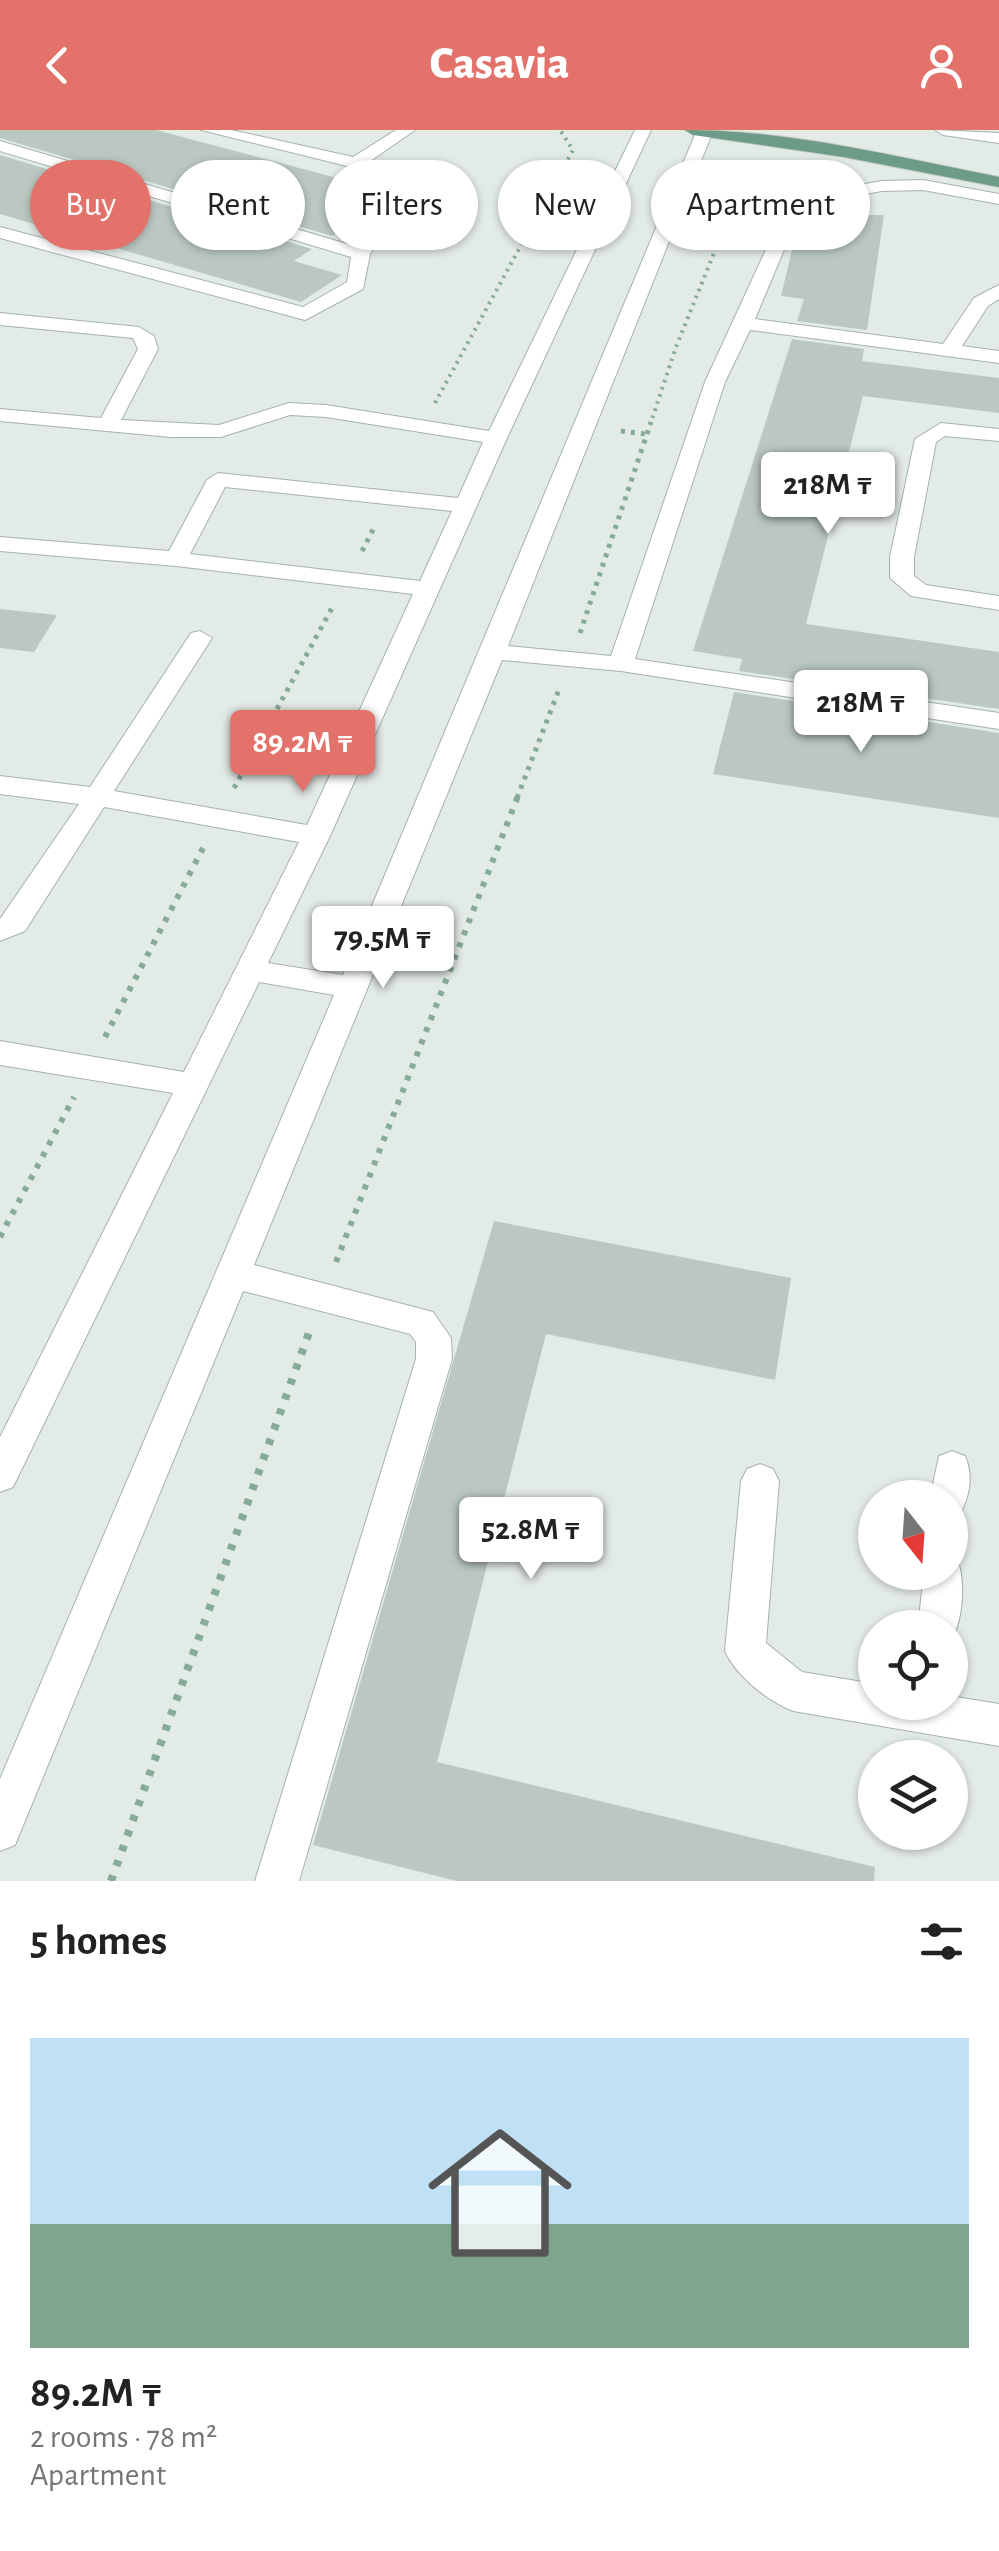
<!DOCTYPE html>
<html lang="en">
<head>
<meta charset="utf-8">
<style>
  :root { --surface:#fff; --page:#f6f6f6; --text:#222; --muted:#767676; --accent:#e2726a }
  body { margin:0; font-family:"Alegreya Sans",sans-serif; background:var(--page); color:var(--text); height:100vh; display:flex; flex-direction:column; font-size:38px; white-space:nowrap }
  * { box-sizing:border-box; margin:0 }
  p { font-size:32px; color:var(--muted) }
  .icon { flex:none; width:55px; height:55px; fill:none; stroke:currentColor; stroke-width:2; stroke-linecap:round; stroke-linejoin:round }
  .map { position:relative; height:1751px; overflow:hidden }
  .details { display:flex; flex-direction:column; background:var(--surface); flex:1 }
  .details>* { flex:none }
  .hud { position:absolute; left:30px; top:30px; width:940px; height:90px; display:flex; gap:20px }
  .needle { width:65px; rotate:163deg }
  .controls { position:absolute; left:858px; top:1350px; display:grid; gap:20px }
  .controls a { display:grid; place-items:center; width:110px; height:110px; border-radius:50%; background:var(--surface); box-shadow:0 2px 8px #0004; font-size:50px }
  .price { position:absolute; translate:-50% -85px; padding:0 22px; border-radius:10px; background:#fff; color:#222; font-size:32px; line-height:65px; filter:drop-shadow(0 2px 5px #0008) }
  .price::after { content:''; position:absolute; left:50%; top:60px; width:30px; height:22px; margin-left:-15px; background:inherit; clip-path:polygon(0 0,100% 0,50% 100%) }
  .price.active { background:var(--accent); color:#fff }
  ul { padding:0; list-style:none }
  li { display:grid; align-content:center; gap:20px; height:530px; padding:0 30px }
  li span { display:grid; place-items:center; height:310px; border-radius:0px; color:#555 }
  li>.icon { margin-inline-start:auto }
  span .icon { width:180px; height:180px; fill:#fffc; stroke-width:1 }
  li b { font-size:42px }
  h2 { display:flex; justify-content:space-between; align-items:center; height:120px; padding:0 30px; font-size:42px }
  .pill { padding:0 35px; border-radius:45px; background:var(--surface); box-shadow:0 2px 8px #0004; font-size:35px; line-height:90px }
  .pill.active { background:var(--accent); color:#fff }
  header { display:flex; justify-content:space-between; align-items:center; height:130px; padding:0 30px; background:var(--accent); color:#fff; font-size:45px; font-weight:800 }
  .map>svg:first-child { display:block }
  .building { fill:#bbc8c1 }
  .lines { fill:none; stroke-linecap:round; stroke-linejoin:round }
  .minor-casing { stroke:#a6b2ac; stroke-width:2 }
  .major-casing { stroke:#c2c8c5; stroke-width:2 }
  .path-far3 { stroke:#87ab99; stroke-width:4; stroke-dasharray:2.5 5; stroke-linecap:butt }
  .path-far2 { stroke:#87ab99; stroke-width:5; stroke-dasharray:4 6; stroke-linecap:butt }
  .path-far1 { stroke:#87ab99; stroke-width:6; stroke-dasharray:5 8; stroke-linecap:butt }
  .path { stroke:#87ab99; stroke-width:8; stroke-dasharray:6 10; stroke-linecap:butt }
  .minor { fill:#fff; fill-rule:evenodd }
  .major { fill:#6c9b87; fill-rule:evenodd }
</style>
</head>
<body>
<header><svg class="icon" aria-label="back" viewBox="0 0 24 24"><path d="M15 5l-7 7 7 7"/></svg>Casavia<svg class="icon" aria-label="person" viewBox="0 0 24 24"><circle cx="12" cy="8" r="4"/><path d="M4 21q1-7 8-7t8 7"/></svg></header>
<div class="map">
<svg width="999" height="1751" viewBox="0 0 999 1751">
  <rect width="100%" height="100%" fill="#e3ebe6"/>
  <path class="building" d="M0 0H156L390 62 382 73 332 106 0 8Z
    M0 25 312 119 294 131 342 145 301 172 0 84Z
    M839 85H884L867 200 797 191 804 169 781 166 797 99Z
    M792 209 864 219 862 231 999 248V283L863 266 806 494 999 522V579L739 541 742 529 693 521Z
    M0 479 57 485 34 522 0 518Z
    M734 562 999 603V688L713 644Z
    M494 1091 791 1148 775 1250 546 1204 437 1632 875 1737 874 1751H457L313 1715Z"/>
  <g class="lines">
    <defs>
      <path id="minor" d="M201 0H231L353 27 396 0H415L369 32 417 54 370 124 363 159 305 190 0 108V97L303 177 347 152 351 127 0 21V11L357 117 398 56 351 37Z
        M635 0H651L507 308 330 706 268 833 343 845 697 0 713 1 508 516 611 526 705 252 780 89 832 60 882 51 923 50 999 64V74L923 60 882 61 843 68 794 96 755 189 943 214 974 168 999 155V169L988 176 962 216 999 221V233L750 200 725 252 635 529 999 583V599L621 541 502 530 254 1135 433 1182 451 1208 452 1229 299 1751H255L416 1229V1212L410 1204 243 1161 15 1715 0 1721V1649L334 865 259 852 13 1357 0 1362V1307L173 963 0 935V911L184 942 299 712 104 677 25 801 0 811V789L79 674 0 664V646L90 657 191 503 200 501 212 508 114 661 307 695 413 464 176 436 0 421V407L169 421 207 350 218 343 458 368 483 312 326 287 290 285 221 307H171L0 291V279L101 288 138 219 133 208 0 195V183L139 197 154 206 158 219 121 290 219 295 289 273 326 275 489 301ZM225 357 452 381 420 451 190 424Z
        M935 0 999 3V13L943 5Z
        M941 293 999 299V311L945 306 936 312 914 427V446L926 455 999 466V480L911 466 890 448V427L915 309Z
        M952 1321 965 1326C973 1344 970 1363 962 1380L950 1385V1368H930L939 1326Z
        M760 1334 773 1339 779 1351 766 1513 802 1542 875 1554V1572H950V1566L999 1574V1616L793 1581C768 1571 736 1546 725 1521L741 1351 747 1339Z
        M950 1426 957 1429C966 1451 963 1493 950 1512V1498H918L924 1442H950Z"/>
      <path id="major" d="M685 0C790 0 896 27 999 47V57L844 27 693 5Z"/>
    </defs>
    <use href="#minor" class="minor-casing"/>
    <use href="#major" class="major-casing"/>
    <path class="path-far3" d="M563 37 589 39
      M718 52 742 54
      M435 273 573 20 560 0
      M650 295 676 217 742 54 763 41"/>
    <path class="path-far2" d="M621 301 646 304
      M362 421 375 396
      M580 503 651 292
      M234 658 333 476
      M517 668 560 557"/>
    <path class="path-far1" d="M105 907 203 718
      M0 1107 74 967
      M336 1132 518 666"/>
    <path class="path" d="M111 1751 310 1200"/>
    <use href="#minor" class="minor"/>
    <use href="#major" class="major"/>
  </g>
</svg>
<div class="controls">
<a><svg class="needle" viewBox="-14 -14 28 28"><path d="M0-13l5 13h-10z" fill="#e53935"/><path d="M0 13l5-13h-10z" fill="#767676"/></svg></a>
<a><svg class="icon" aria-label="locate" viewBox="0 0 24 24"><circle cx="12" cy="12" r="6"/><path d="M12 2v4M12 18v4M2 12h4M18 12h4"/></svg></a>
<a><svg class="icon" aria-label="layers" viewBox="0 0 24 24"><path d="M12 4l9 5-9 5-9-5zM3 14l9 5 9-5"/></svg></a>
</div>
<b class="price" style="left:828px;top:407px">218M ₸</b>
<b class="price" style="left:861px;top:625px">218M ₸</b>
<b class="price active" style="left:303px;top:665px">89.2M ₸</b>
<b class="price" style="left:383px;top:861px">79.5M ₸</b>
<b class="price" style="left:531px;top:1452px">52.8M ₸</b>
<div class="hud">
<a class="pill active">Buy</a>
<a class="pill">Rent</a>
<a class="pill">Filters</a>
<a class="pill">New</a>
<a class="pill">Apartment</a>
</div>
</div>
<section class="details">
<h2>5 homes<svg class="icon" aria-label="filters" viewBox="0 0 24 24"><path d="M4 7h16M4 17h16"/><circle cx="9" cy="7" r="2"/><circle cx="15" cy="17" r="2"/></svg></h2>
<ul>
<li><span style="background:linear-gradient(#bfe0f5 60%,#7fa58c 0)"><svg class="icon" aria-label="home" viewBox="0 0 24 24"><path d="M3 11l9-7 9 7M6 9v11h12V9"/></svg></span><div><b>89.2M ₸</b><p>2 rooms · 78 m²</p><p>Apartment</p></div></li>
</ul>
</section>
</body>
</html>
